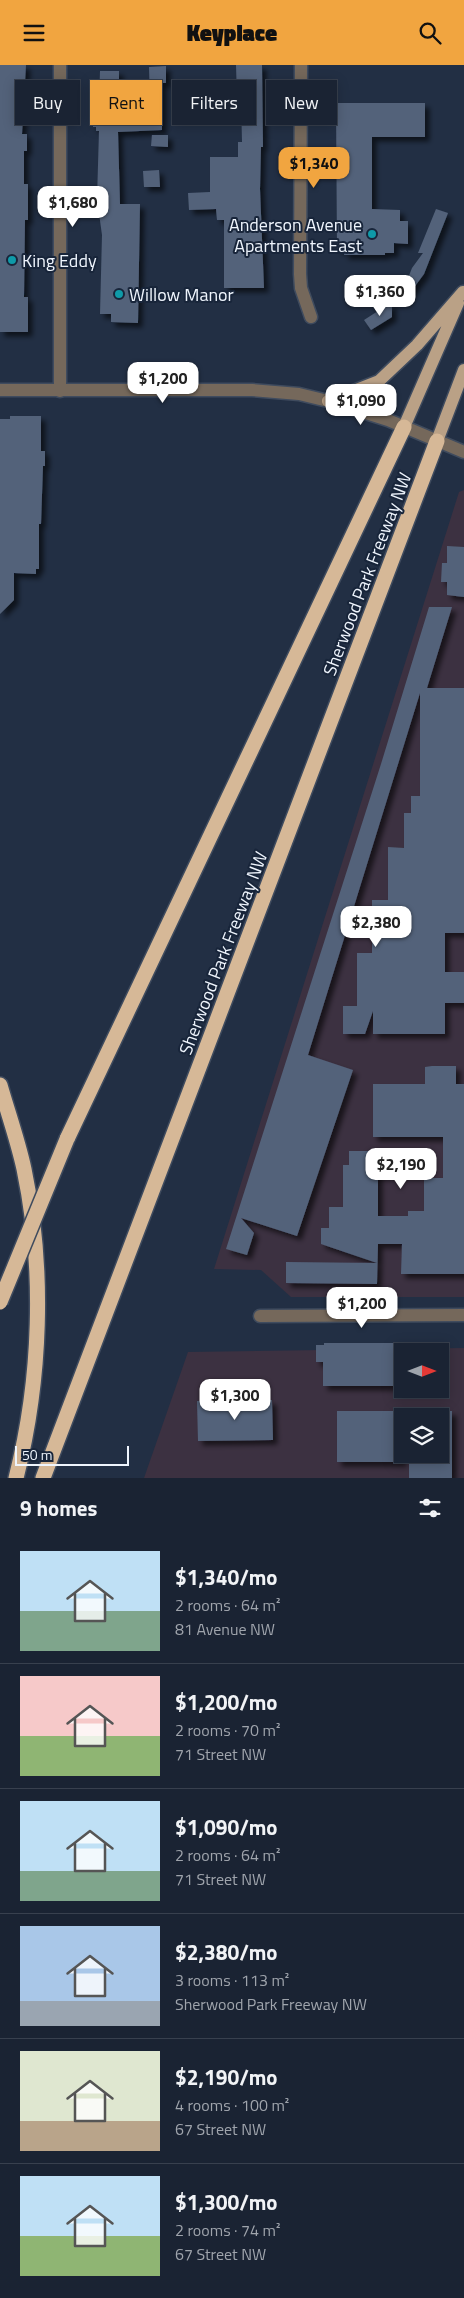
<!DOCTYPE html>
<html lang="en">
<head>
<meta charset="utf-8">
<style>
  :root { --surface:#1a2333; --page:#272f3f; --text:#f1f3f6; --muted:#9fa4ac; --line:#38404e; --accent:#f1a540 }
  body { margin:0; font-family:"Titillium Web",sans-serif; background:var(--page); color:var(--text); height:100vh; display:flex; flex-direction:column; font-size:19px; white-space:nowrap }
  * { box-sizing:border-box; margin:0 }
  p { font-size:16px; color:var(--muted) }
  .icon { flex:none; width:28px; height:28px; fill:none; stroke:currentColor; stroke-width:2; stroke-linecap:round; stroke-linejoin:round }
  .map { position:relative; height:1413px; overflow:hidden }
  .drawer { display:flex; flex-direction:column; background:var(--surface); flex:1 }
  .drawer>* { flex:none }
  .guide { position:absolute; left:15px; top:15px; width:435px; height:45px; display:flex; gap:10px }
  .needle { width:32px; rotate:90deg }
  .controls { position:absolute; left:394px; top:1278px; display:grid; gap:10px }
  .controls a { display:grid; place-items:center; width:55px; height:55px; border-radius:0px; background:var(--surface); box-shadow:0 2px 12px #0003,0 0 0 1px var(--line); font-size:25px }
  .scale { position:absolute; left:15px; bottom:12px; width:114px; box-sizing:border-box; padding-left:5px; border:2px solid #eff5fd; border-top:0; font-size:14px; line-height:18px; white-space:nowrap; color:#eff5fd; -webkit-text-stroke:4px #18253a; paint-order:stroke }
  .price { position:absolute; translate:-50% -42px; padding:0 11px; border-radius:10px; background:#fff; color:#222; font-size:16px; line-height:32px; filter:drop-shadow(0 1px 2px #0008) }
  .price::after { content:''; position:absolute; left:50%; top:30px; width:15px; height:11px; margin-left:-8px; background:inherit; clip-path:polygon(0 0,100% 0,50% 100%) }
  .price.active { background:var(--accent); color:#111 }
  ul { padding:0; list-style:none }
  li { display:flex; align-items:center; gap:15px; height:125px; padding:0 20px }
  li+li { border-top:1px solid var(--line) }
  li span { display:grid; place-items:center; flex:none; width:140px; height:100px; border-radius:0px; color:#555 }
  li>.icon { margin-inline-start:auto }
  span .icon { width:60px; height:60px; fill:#fffc; stroke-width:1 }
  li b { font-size:21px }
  h2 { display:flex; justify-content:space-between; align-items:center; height:60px; padding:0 20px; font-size:21px }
  .tag { padding:0 18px; border-radius:0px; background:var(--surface); box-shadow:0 2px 12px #0003,0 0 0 1px var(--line); font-size:18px; line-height:45px }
  .tag.active { background:var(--accent); color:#111 }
  header { display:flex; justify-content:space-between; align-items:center; height:65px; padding:0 20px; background:var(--accent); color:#111; font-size:22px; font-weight:800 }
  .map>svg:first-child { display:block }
  .industrial { fill:#3c3141; fill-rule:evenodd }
  .building { fill:#53627a; filter:url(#shadow) }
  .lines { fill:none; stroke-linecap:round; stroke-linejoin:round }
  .minor-casing { stroke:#3f4b5e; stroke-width:15 }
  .tertiary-casing { stroke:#3f4b5e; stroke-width:15 }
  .primary-casing { stroke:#3f4b5e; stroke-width:15 }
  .motorway-casing { stroke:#3f4b5e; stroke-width:18 }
  .minor { stroke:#75685b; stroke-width:12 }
  .tertiary { stroke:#75685b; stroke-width:12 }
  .primary { stroke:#baa186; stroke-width:12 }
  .motorway { stroke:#d6b897; stroke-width:15 }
  .motorway-bridge-casing { stroke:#3f4b5e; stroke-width:18; stroke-linecap:butt }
  .motorway-bridge { stroke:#d6b897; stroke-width:15 }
  .culture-dot { fill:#0f9aa8; stroke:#18253a; stroke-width:2 }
  .labels { text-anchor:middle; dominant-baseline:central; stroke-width:4; stroke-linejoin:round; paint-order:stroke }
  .poi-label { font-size:18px; fill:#eff5fd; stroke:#18253a; text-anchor:start }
  .street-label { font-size:18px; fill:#eff5fd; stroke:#18253a }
</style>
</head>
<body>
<header><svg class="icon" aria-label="menu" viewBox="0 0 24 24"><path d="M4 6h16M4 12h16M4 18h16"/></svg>Keyplace<svg class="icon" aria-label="search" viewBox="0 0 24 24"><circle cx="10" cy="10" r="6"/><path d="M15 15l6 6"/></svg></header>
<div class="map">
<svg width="464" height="1413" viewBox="0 0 464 1413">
  <defs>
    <filter id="shadow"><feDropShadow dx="4.5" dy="4.5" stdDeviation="2.5" flood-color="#0009"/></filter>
  </defs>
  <rect width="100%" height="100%" fill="#222f44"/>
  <path class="industrial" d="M464 425V1232H291L261 1205 214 1204 459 427Z
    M464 1283V1413H144L188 1287ZM402 1286H440V1324H402ZM402 1351H440V1389H402Z"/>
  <path class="building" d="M0 0H26L22 69H27V86H24V119H28V155H25L24 232H28V267H0Z
    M236 0H262L263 82H261L260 124 264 223H224V155H217L216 144 189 145 188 128 210 127V92H238V77H242L241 34 237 33Z
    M166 1V18H162V65L118 67 120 139H140L138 258 111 257V249H100L102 170 97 134 99 66H96V62H93V42H96V36H99L100 6H119V36H124V38H150L149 2Z
    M336 38H425V72H372V144L400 145V156H408V179L394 178V188H385V190H344L345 185H337Z
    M152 70H168V82L151 81Z
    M159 105 160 122H144L143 106Z
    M436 144 448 148 424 209 404 236 400 234 412 203 423 188H418Z
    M392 237V252L371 265 364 255Z
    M10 351H41V386H45V401H43L41 459H39V504H36V509L14 508V535L0 549V354H10Z
    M447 481 464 482V532L447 530V517H441L442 498H447Z
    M429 542H452L427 623H464V868H445V907H464V938H445V969H373V946L365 969H343V941H357V888H372V835H388V782L404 783V748H411V731H420V628L308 990 353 1005 297 1171 241 1153 254 1168 247 1190 226 1184 381 699Z
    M432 1001H456V1019H464V1209H401L402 1179H378L377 1219 286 1218V1197L377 1198 321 1179V1163H329V1142H343V1100H349V1086H378V1151H408V1146H424V1113H443V1072H373V1019H425V1002Z
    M324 1278H402V1321H323V1297H316V1280H324Z
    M272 1335 273 1375 198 1376 197 1336Z
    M337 1346H402V1397H337Z
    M440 1346H452V1413H409V1389H440Z"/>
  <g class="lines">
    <defs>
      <path id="minor" d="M301 0 300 209 301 223 311 252
        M60 326V0
        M260 1251 464 1250"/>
      <path id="tertiary" d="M0 325H252L299 329 328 336 388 355 464 387"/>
      <path id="primary" d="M328 336 379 316 417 280 463 227
        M404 362 458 238
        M437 376 464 305"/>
      <path id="motorway" d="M0 1020C8 1048 18 1076 24 1104 45 1204 41 1315 16 1413
        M67 1074 404 362
        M43 1413 437 376"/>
    </defs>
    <use href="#minor" class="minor-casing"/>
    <use href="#tertiary" class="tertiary-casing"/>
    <use href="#primary" class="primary-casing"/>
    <use href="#motorway" class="motorway-casing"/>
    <use href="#minor" class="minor"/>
    <use href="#tertiary" class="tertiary"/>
    <use href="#primary" class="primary"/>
    <use href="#motorway" class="motorway"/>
    <defs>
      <path id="motorway-bridge" d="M0 1237 67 1074"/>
    </defs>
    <use href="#motorway-bridge" class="motorway-bridge-casing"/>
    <use href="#motorway-bridge" class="motorway-bridge"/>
  </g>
  <g class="culture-dot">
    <circle cx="372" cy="169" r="5"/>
    <circle cx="12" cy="195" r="5"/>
    <circle cx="119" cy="229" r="5"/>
  </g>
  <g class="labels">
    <g class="poi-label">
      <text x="362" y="159" text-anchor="end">Anderson Avenue<tspan x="362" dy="21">Apartments East</tspan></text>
      <text x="22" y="195">King Eddy</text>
      <text x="129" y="229">Willow Manor</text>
    </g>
    <g class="street-label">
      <text transform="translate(367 509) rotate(-69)">Sherwood Park Freeway NW</text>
      <text transform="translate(223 888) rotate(-69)">Sherwood Park Freeway NW</text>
    </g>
  </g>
</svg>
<div class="controls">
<a><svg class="needle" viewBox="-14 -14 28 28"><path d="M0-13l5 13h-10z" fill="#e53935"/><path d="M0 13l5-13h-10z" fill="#9fa4ac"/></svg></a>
<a><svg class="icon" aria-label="layers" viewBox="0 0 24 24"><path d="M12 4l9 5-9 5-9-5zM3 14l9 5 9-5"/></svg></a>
</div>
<div class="scale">50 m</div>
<b class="price active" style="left:314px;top:124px">$1,340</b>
<b class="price" style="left:73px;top:163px">$1,680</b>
<b class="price" style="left:380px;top:252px">$1,360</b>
<b class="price" style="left:163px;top:339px">$1,200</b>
<b class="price" style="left:361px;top:361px">$1,090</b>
<b class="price" style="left:376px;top:883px">$2,380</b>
<b class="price" style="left:401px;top:1125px">$2,190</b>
<b class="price" style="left:362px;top:1264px">$1,200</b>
<b class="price" style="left:235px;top:1356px">$1,300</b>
<div class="guide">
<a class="tag">Buy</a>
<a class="tag active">Rent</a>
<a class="tag">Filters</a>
<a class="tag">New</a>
</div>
</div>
<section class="drawer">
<h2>9 homes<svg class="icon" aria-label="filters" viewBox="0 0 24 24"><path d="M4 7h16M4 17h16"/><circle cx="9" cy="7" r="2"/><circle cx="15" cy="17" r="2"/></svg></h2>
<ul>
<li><span style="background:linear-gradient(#bfe0f5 60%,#7fa58c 0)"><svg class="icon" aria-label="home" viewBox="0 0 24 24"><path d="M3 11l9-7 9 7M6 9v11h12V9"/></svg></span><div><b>$1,340/mo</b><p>2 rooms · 64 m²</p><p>81 Avenue NW</p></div></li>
<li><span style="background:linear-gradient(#f6c9c9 60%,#8fb573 0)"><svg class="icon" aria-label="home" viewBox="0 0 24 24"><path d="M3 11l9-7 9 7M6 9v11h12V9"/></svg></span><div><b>$1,200/mo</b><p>2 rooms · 70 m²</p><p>71 Street NW</p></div></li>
<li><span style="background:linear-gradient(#bfe0f5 70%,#7fa58c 0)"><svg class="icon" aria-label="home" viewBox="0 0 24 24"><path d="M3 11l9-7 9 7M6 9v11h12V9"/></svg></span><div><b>$1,090/mo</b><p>2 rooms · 64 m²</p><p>71 Street NW</p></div></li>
<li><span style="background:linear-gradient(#a9c7e8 75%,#9aa5b1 0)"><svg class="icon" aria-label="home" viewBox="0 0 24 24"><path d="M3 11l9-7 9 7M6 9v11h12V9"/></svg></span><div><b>$2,380/mo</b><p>3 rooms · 113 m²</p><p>Sherwood Park Freeway NW</p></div></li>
<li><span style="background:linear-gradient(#dfe7d0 70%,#b9a48a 0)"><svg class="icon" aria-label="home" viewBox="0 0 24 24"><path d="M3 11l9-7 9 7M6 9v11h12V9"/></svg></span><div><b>$2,190/mo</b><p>4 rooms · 100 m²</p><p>67 Street NW</p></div></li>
<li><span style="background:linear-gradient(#bfe0f5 60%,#8fb573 0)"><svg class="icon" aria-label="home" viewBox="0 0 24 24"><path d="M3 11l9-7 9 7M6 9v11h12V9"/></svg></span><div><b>$1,300/mo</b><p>2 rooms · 74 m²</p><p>67 Street NW</p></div></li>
</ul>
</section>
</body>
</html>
